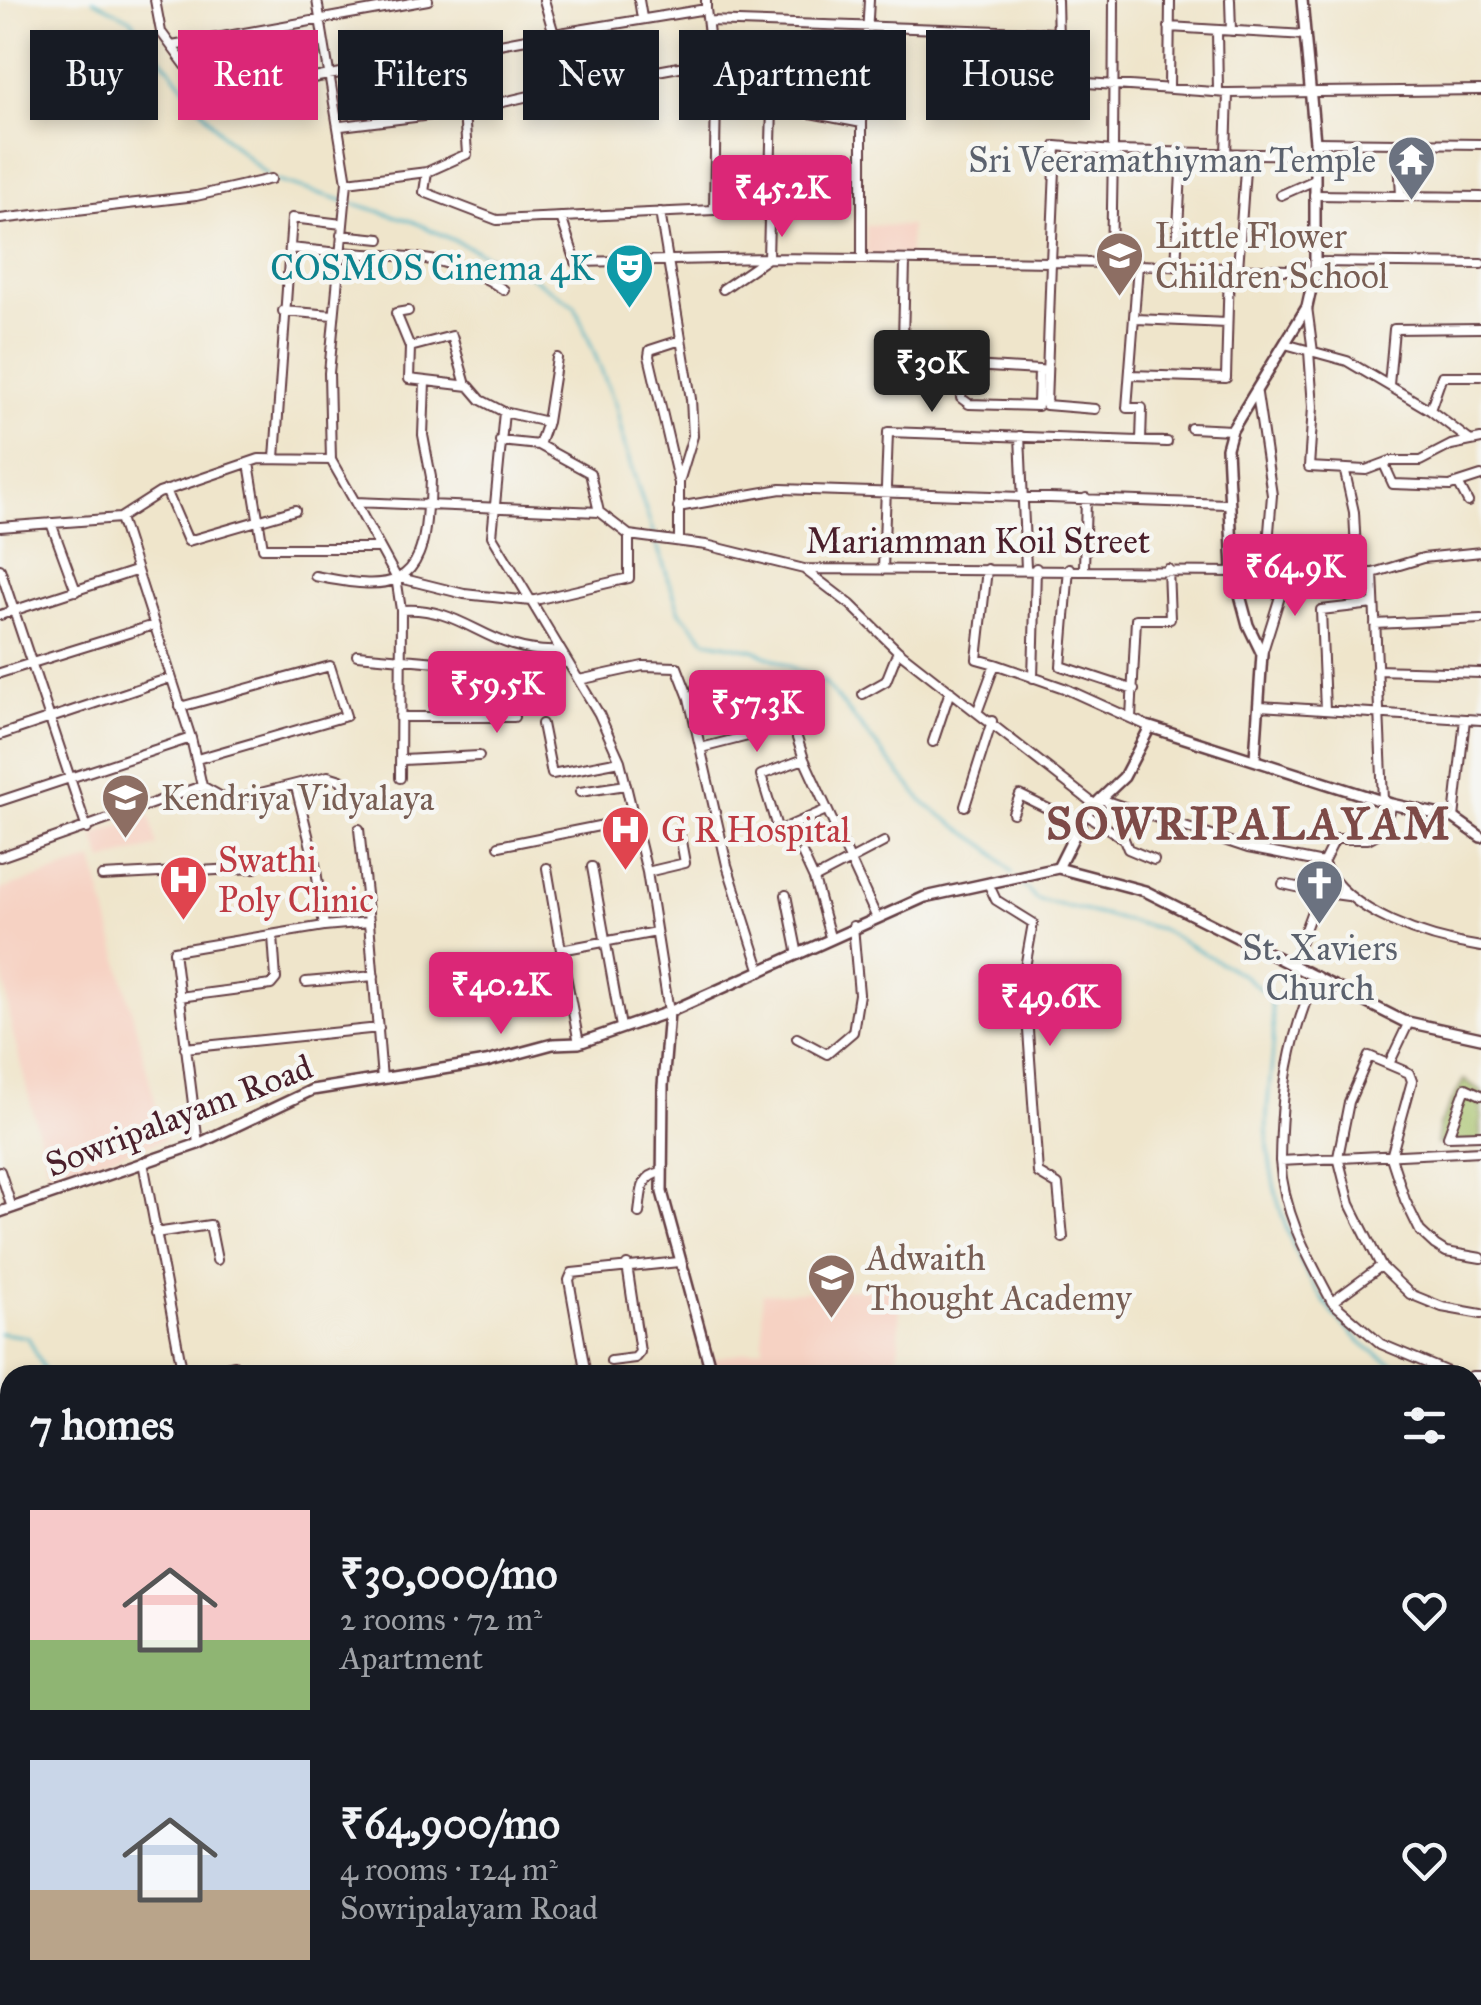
<!DOCTYPE html>
<html lang="en">
<head>
<meta charset="utf-8">
<style>
  :root { --surface:#171b24; --page:#20242c; --text:#f1f3f6; --muted:#9ea1a6; --accent:#db2777 }
  body { margin:0; font-family:"IM FELL Great Primer",serif; background:var(--page); color:var(--text); height:100vh; display:flex; flex-direction:column; font-size:38px; white-space:nowrap }
  * { box-sizing:border-box; margin:0 }
  p { font-size:32px; color:var(--muted) }
  .icon { flex:none; width:55px; height:55px; fill:none; stroke:currentColor; stroke-width:2; stroke-linecap:round; stroke-linejoin:round }
  .map { position:relative; flex:1; overflow:hidden }
  .drawer { position:absolute; left:0px; top:1365px; width:1482px; height:640px; display:flex; flex-direction:column; background:var(--surface); border-radius:30px 30px 0 0; box-shadow:0 5px 15px #0003 }
  .drawer>* { flex:none }
  .hud { position:absolute; left:30px; top:30px; width:1422px; height:90px; display:flex; gap:20px }
  .price { position:absolute; translate:-50% -85px; padding:0 22px; border-radius:10px; background:var(--accent); color:#fff; font-size:32px; line-height:65px; filter:drop-shadow(0 2px 5px #0008) }
  .price::after { content:''; position:absolute; left:50%; top:60px; width:30px; height:22px; margin-left:-15px; background:inherit; clip-path:polygon(0 0,100% 0,50% 100%) }
  .price.on { background:#222; color:#fff }
  ul { padding:0; list-style:none }
  li { display:flex; align-items:center; gap:30px; height:250px; padding:0 30px }
  li span { display:grid; place-items:center; flex:none; width:280px; height:200px; border-radius:0px; color:#555 }
  li>.icon { margin-inline-start:auto }
  span .icon { width:120px; height:120px; fill:#fffc; stroke-width:1 }
  li b { font-size:42px }
  h2 { display:flex; justify-content:space-between; align-items:center; height:120px; padding:0 30px; font-size:42px }
  .chip { padding:0 35px; border-radius:0px; background:var(--surface); box-shadow:0 5px 15px #0003; font-size:35px; line-height:90px }
  .chip.on { background:var(--accent); color:#fff }
  .map>svg:first-child { display:block }
  .built { fill:#f6d2c3 }
  .industrial { fill:#d1bfbd }
  .green { fill:#a4c067; stroke:#777049; stroke-width:2.5 }
  .lines { fill:none; stroke-linecap:round; stroke-linejoin:round }
  .stream { stroke:#46b1c5; stroke-width:2.5 }
  .minor-casing { stroke:#633d43; stroke-width:12 }
  .tertiary-casing { stroke:#633d43; stroke-width:14 }
  .minor { stroke:#fff; stroke-width:8 }
  .tertiary { stroke:#fff; stroke-width:9 }
  .labels { text-anchor:middle; dominant-baseline:central; stroke-width:9; stroke-linejoin:round; paint-order:stroke }
  .worship-label { font-size:35px; fill:#5b616d; stroke:#f6f6f2; text-anchor:end }
  .education-label { font-size:35px; fill:#785e54; stroke:#f6f6f2; text-anchor:start }
  .culture-label { font-size:35px; fill:#0d838f; stroke:#f6f6f2; text-anchor:end }
  .street-label { font-size:35px; fill:#4a1f2b; stroke:#f6f6f2 }
  .health-label { font-size:35px; fill:#be3a42; stroke:#f6f6f2; text-anchor:start }
  .district-label { font-size:45px; font-weight:bold; letter-spacing:2.5px; fill:#7d4a47; stroke:#f6f6f2 }
</style>
</head>
<body>
<div class="map">
<svg width="1481" height="2005" viewBox="0 0 1481 2005">
  <rect width="100%" height="100%" fill="#f6f6f2"/>
  <filter id="ink" filterUnits="userSpaceOnUse"><feTurbulence type="fractalNoise" baseFrequency=".01" numOctaves="2"/><feDisplacementMap in="SourceGraphic" scale="20" xChannelSelector="R" yChannelSelector="G"/><feConvolveMatrix kernelMatrix="1 2 1 2 8 2 1 2 1" color-interpolation-filters="sRGB"/></filter>
  <filter id="wash" filterUnits="userSpaceOnUse"><feTurbulence type="fractalNoise" baseFrequency=".0048" numOctaves="4" result="noise"/><feDisplacementMap in="SourceGraphic" scale="40" xChannelSelector="R" yChannelSelector="G"/><feGaussianBlur stdDeviation="2.25" result="paint"/><feColorMatrix in="noise" values="0 0 0 0 0 0 0 0 0 0 0 0 0 0 0 0 0 1.4 0 .05"/><feComposite in="paint" operator="in"/></filter>
  <g filter="url(#wash)">
    <rect width="100%" height="100%" fill="#efe5cb"/>
    <path class="built" d="M866 225 910 226 909 256H866Z
      M150 815 157 846 103 861 94 835Z
      M93 860 165 1140 49 1175 12 1030 0 955V890Z
      M900 1287 898 1375H716L712 1359 763 1348 762 1294Z"/>
    <path class="industrial" d="M500 1995H919L930 2005H490Z"/>
    <path class="green" d="M1464 1080 1481 1091V1142L1437 1144 1439 1125Z"/>
    <g class="lines">
      <path class="stream" d="M93 0 131 19 222 135 267 175
        M274 180 412 221 529 275 575 306 616 406 625 448 654 535
        M656 543 680 612 707 641 754 650 824 682 925 804 989 848 1012 873
        M1017 879 1036 899 1161 929 1244 976 1270 997C1280 1051 1265 1084 1267 1133 1272 1228 1325 1348 1422 1375
        M0 1333 28 1337 47 1375
        M1472 1389 1481 1391
        M459 1995 465 2005"/>
    </g>
  </g>
  <g filter="url(#ink)">
    <g class="lines">
      <defs>
        <path id="minor" d="M155 0 161 32 209 97 554 34 544 0
          M317 0 347 182 427 172 467 154 464 111 564 88 554 34 706 9V0
          M639 0 642 18
          M1057 0 1059 81 1228 93 1481 90
          M1230 0 1231 31
          M706 9 716 95 862 123 869 0
          M708 21 1056 33
          M1169 27 1306 35
          M1217 31 1218 91
          M172 46 428 0
          M713 70 865 78
          M564 88 712 61
          M1169 88 1170 0
          M862 123V259L1051 262 1046 405 1095 409
          M341 126 464 111
          M1315 142 1481 144
          M1398 143 1401 195
          M1226 155 1228 93
          M427 172 424 192 497 220 714 210 716 95
          M1281 195 1315 180
          M1314 195 1481 197
          M660 212 691 399 693 436 679 482V541
          M561 217 576 262 768 258 772 106
          M0 219 196 196 271 179
          M341 235 380 239
          M290 248 340 253
          M340 252C404 258 449 252 504 290
          M1316 262 1481 264
          M1111 263 1051 262 1056 146 1113 151 1114 0
          M1138 265 1111 263 1113 151 1314 155
          M1176 266 1182 154
          M1238 269 1246 155
          M723 289 768 258 862 259
          M1307 307 1313 352
          M283 311 333 315
          M408 311 396 313 410 347 409 379 469 386 481 400 504 412
          M1136 319 1227 323
          M1285 344 1347 361 1430 410 1469 440
          M410 347 452 336 466 385
          M1309 351 1313 407 1309 467 1366 470 1390 461H1420L1451 445 1481 439
          M1039 370 1038 406 969 404 961 398 965 367 972 366 1039 370 1047 371
          M1130 375 1226 378 1229 268
          M902 379 905 262
          M425 382 423 435 431 477 430 505
          M1389 385 1394 329 1481 328
          M1257 394 1272 495 1269 532
          M1430 410 1442 376H1481
          M547 422 557 358
          M1191 428 1232 430
          M1020 436 1026 568
          M500 441 539 445
          M1141 441 1142 408H1127L1138 265 1315 271
          M275 458 292 218 342 224
          M331 460 329 373 347 182
          M249 463 263 548H380
          M1384 464 1393 484 1450 486 1481 476
          M1345 472 1354 512 1357 571
          M678 480 649 356 650 350 681 340
          M1459 485 1468 502
          M166 490 188 541 295 510
          M355 502 396 577 401 610 400 778
          M678 507 781 489 1227 504
          M599 512 590 473 539 445 547 422 504 412 492 536 599 714 620 761 647 872 669 1012
          M51 523 76 591
          M0 527 120 518 159 493 259 459 331 460 355 502 599 512 629 535 706 545 804 569 1373 573 1423 558 1481 552
          M1069 568 1061 666 1134 690
          M1084 568 1086 498
          M0 569 87 829
          M804 569 851 605 898 651 1094 804
          M987 569 977 659 995 664
          M883 570 888 432 1167 442
          M1373 573 1383 800
          M315 576C390 591 424 591 427 504
          M396 577 464 594 531 601 629 578V535
          M401 610C465 605 487 654 558 651
          M0 615 135 571
          M1375 624 1481 619
          M1262 654 1288 571
          M357 655 517 669 565 662
          M1376 670 1481 673
          M0 673 154 625
          M1033 678 1036 568
          M579 680 643 666 677 667 689 698 727 865 761 972
          M863 694 886 681 898 651
          M1260 706 1481 720
          M180 707 330 666 346 716 197 759
          M978 710 995 664 1064 688 1150 727
          M1325 710 1321 610 1373 604
          M400 717H514L517 669
          M1131 718 1136 619H1170L1168 569
          M542 724 552 774 620 761
          M0 735 170 678
          M797 738 804 759
          M933 742 950 691
          M701 748 803 722
          M403 760 479 756
          M202 786 229 801 328 776 341 780 350 798
          M296 787 315 863 324 926 369 922 359 829
          M580 792 626 785
          M1100 799 1248 848 1323 863C1348 914 1428 939 1481 947
          M0 801 191 738
          M965 806 992 721
          M826 810 778 831 761 775 804 759 876 916
          M1013 813 1020 795 1079 824
          M1085 814 1124 839 1128 849 1154 860
          M1454 818 1465 719
          M499 846 634 819
          M802 853 814 879 884 842
          M0 857 202 786 191 738 120 518
          M1323 863 1335 839H1368L1383 831 1391 804
          M592 867 621 1027
          M547 868 561 950
          M647 872 685 863 679 830
          M102 876 255 868
          M814 879 830 937
          M988 883 996 900 1033 923 1024 973 1038 1173 1058 1185 1063 1238
          M1283 884 1319 892
          M786 895 798 955
          M369 922 382 1079
          M1293 962 1319 892 1348 896
          M1316 976C1288 1041 1281 1091 1280 1161L1481 1151
          M306 982 374 976
          M179 997 271 985 276 979 273 936
          M797 1038 827 1054 853 1032 859 994 853 926
          M579 1043 561 950 656 932
          M185 1048 379 1028
          M1389 1064 1409 1022
          M1481 1095 1466 1088 1448 1136 1481 1135
          M198 1144 174 951 324 926
          M1280 1161C1284 1215 1307 1255 1332 1302
          M143 1162 183 1375
          M0 1171 12 1208
          M639 1213C642 1193 639 1176 662 1172
          M155 1233 210 1225 217 1260
          M1481 1258 1446 1252 1435 1245 1420 1231 1405 1200 1391 1157 1412 1081 1409 1073 1369 1056 1349 1102 1338 1157 1350 1204 1381 1266 1410 1294 1442 1307 1481 1314
          M1381 1266 1332 1302 1381 1344 1455 1375
          M611 1361 635 1358 640 1352 627 1265
          M190 1375 234 1365 237 1375
          M586 1375 569 1280 572 1273 679 1262
          M1472 1376H1481
          M1472 1464 1481 1492
          M1472 1523 1481 1520
          M1472 1596 1481 1594
          M0 1598 10 1601
          M1472 1662 1481 1659
          M0 1664 10 1662
          M0 1674 10 1762
          M1472 1685 1481 1713
          M1472 1980 1478 2005
          M49 1995 51 2005
          M187 1995 188 2005
          M424 1995 427 2005
          M700 1995V2005
          M1149 1995 1151 2005
          M1234 1995 1236 2005
          M1412 1995 1414 2005
          M936 2002 982 1995
          M64 2005 93 1995
          M1241 2005 1297 1995"/>
        <path id="tertiary" d="M1255 758 1262 654 1248 625 1233 569 1227 448 1232 430 1307 307 1315 271V142L1302 0
          M1058 868 1145 891 1403 1021 1481 1038
          M669 1012 663 1086 662 1192 712 1375
          M0 1212 198 1144 312 1090 486 1062 553 1044 579 1043 669 1012 925 897 1058 868 1085 814 1124 777 1150 727 1391 804 1454 818 1481 837
          M479 2005 486 1995"/>
      </defs>
      <use href="#minor" class="minor-casing"/>
      <use href="#tertiary" class="tertiary-casing"/>
      <use href="#minor" class="minor"/>
      <use href="#tertiary" class="tertiary"/>
    </g>
  </g>
  <defs>
    <symbol id="temple-pin" viewBox="-11 -11 22 30"><path d="M0 17L-7.5 6A9.5 9.5 0 1 1 7.5 6Z" fill="#6b7280" stroke="#f6f6f2"/><path d="M0-6L5-2H3V0L6.5 2.5H4V6H1.5V3h-3V6H-4V2.5H-6.5L-3 0V-2H-5Z" fill="#fff"/></symbol>
    <symbol id="school-pin" viewBox="-11 -11 22 30"><path d="M0 17L-7.5 6A9.5 9.5 0 1 1 7.5 6Z" fill="#8d6e63" stroke="#f6f6f2"/><path d="M0-5L7-2L0 1L-7-2ZM-4 1L0 2.5L4 1V4Q0 6-4 4Z" fill="#fff"/></symbol>
    <symbol id="theatre-pin" viewBox="-11 -11 22 30"><path d="M0 17L-7.5 6A9.5 9.5 0 1 1 7.5 6Z" fill="#0f9aa8" stroke="#f6f6f2"/><path d="M-5-5.5Q0-4 5-5.5V0Q5 5 0 6Q-5 5-5 0ZM-3.3-2.5H-1v1.5H-3.3ZM1-2.5H3.3v1.5H1ZM-2.8 1Q0 5.5 2.8 1Z" fill="#fff"/></symbol>
    <symbol id="hospital-pin" viewBox="-11 -11 22 30"><path d="M0 17L-7.5 6A9.5 9.5 0 1 1 7.5 6Z" fill="#e0444e" stroke="#f6f6f2"/><path d="M-5-5h3v3.5h4V-5h3V5h-3V1.5h-4V5h-3Z" fill="#fff"/></symbol>
    <symbol id="church-pin" viewBox="-11 -11 22 30"><path d="M0 17L-7.5 6A9.5 9.5 0 1 1 7.5 6Z" fill="#6b7280" stroke="#f6f6f2"/><path d="M-1.2-6h2.4v3.5h3.3v2.4h-3.3V6h-2.4V-.1h-3.3v-2.4h3.3Z" fill="#fff"/></symbol>
  </defs>
  <g fill-rule="evenodd">
    <use href="#temple-pin" x="1384" y="132" width="55" height="75"/>
    <use href="#school-pin" x="1092" y="228" width="55" height="75"/>
    <use href="#theatre-pin" x="602" y="240" width="55" height="75"/>
    <use href="#school-pin" x="98" y="770" width="55" height="75"/>
    <use href="#hospital-pin" x="598" y="802" width="55" height="75"/>
    <use href="#hospital-pin" x="156" y="852" width="55" height="75"/>
    <use href="#church-pin" x="1292" y="856" width="55" height="75"/>
    <use href="#school-pin" x="804" y="1250" width="55" height="75"/>
  </g>
  <g class="labels">
    <g class="worship-label">
      <text x="1376" y="160">Sri Veeramathiyman Temple</text>
      <text x="1320" y="948" text-anchor="middle">St. Xaviers<tspan x="1320" dy="40">Church</tspan></text>
    </g>
    <g class="education-label">
      <text x="1155" y="236">Little Flower<tspan x="1155" dy="40">Children School</tspan></text>
      <text x="161" y="798">Kendriya Vidyalaya</text>
      <text x="866" y="1258">Adwaith<tspan x="866" dy="40">Thought Academy</tspan></text>
    </g>
    <g class="culture-label">
      <text x="594" y="268">COSMOS Cinema 4K</text>
    </g>
    <g class="street-label">
      <text x="978" y="541">Mariamman Koil Street</text>
      <text transform="translate(179 1116) rotate(-21)">Sowripalayam Road</text>
    </g>
    <g class="health-label">
      <text x="661" y="830">G R Hospital</text>
      <text x="218" y="860">Swathi<tspan x="218" dy="40">Poly Clinic</tspan></text>
    </g>
    <g class="district-label">
      <text x="1249" y="823">SOWRIPALAYAM</text>
    </g>
  </g>
</svg>
<b class="price" style="left:782px;top:240px">₹45.2K</b>
<b class="price on" style="left:932px;top:415px">₹30K</b>
<b class="price" style="left:1295px;top:619px">₹64.9K</b>
<b class="price" style="left:497px;top:736px">₹59.5K</b>
<b class="price" style="left:757px;top:755px">₹57.3K</b>
<b class="price" style="left:501px;top:1037px">₹40.2K</b>
<b class="price" style="left:1050px;top:1049px">₹49.6K</b>
<div class="hud">
<a class="chip">Buy</a>
<a class="chip on">Rent</a>
<a class="chip">Filters</a>
<a class="chip">New</a>
<a class="chip">Apartment</a>
<a class="chip">House</a>
</div>
<section class="drawer">
<h2>7 homes<svg class="icon" aria-label="filters" viewBox="0 0 24 24"><path d="M4 7h16M4 17h16"/><circle cx="9" cy="7" r="2"/><circle cx="15" cy="17" r="2"/></svg></h2>
<ul>
<li><span style="background:linear-gradient(#f6c9c9 65%,#8fb573 0)"><svg class="icon" aria-label="home" viewBox="0 0 24 24"><path d="M3 11l9-7 9 7M6 9v11h12V9"/></svg></span><div><b>₹30,000/mo</b><p>2 rooms · 72 m²</p><p>Apartment</p></div><svg class="icon" aria-label="heart" viewBox="0 0 24 24"><path d="M12 20l-8-8c-3-5 5-10 8-4 3-6 11-1 8 4z"/></svg></li>
<li><span style="background:linear-gradient(#c9d6e8 65%,#b9a48a 0)"><svg class="icon" aria-label="home" viewBox="0 0 24 24"><path d="M3 11l9-7 9 7M6 9v11h12V9"/></svg></span><div><b>₹64,900/mo</b><p>4 rooms · 124 m²</p><p>Sowripalayam Road</p></div><svg class="icon" aria-label="heart" viewBox="0 0 24 24"><path d="M12 20l-8-8c-3-5 5-10 8-4 3-6 11-1 8 4z"/></svg></li>
</ul>
</section>
</div>
</body>
</html>
